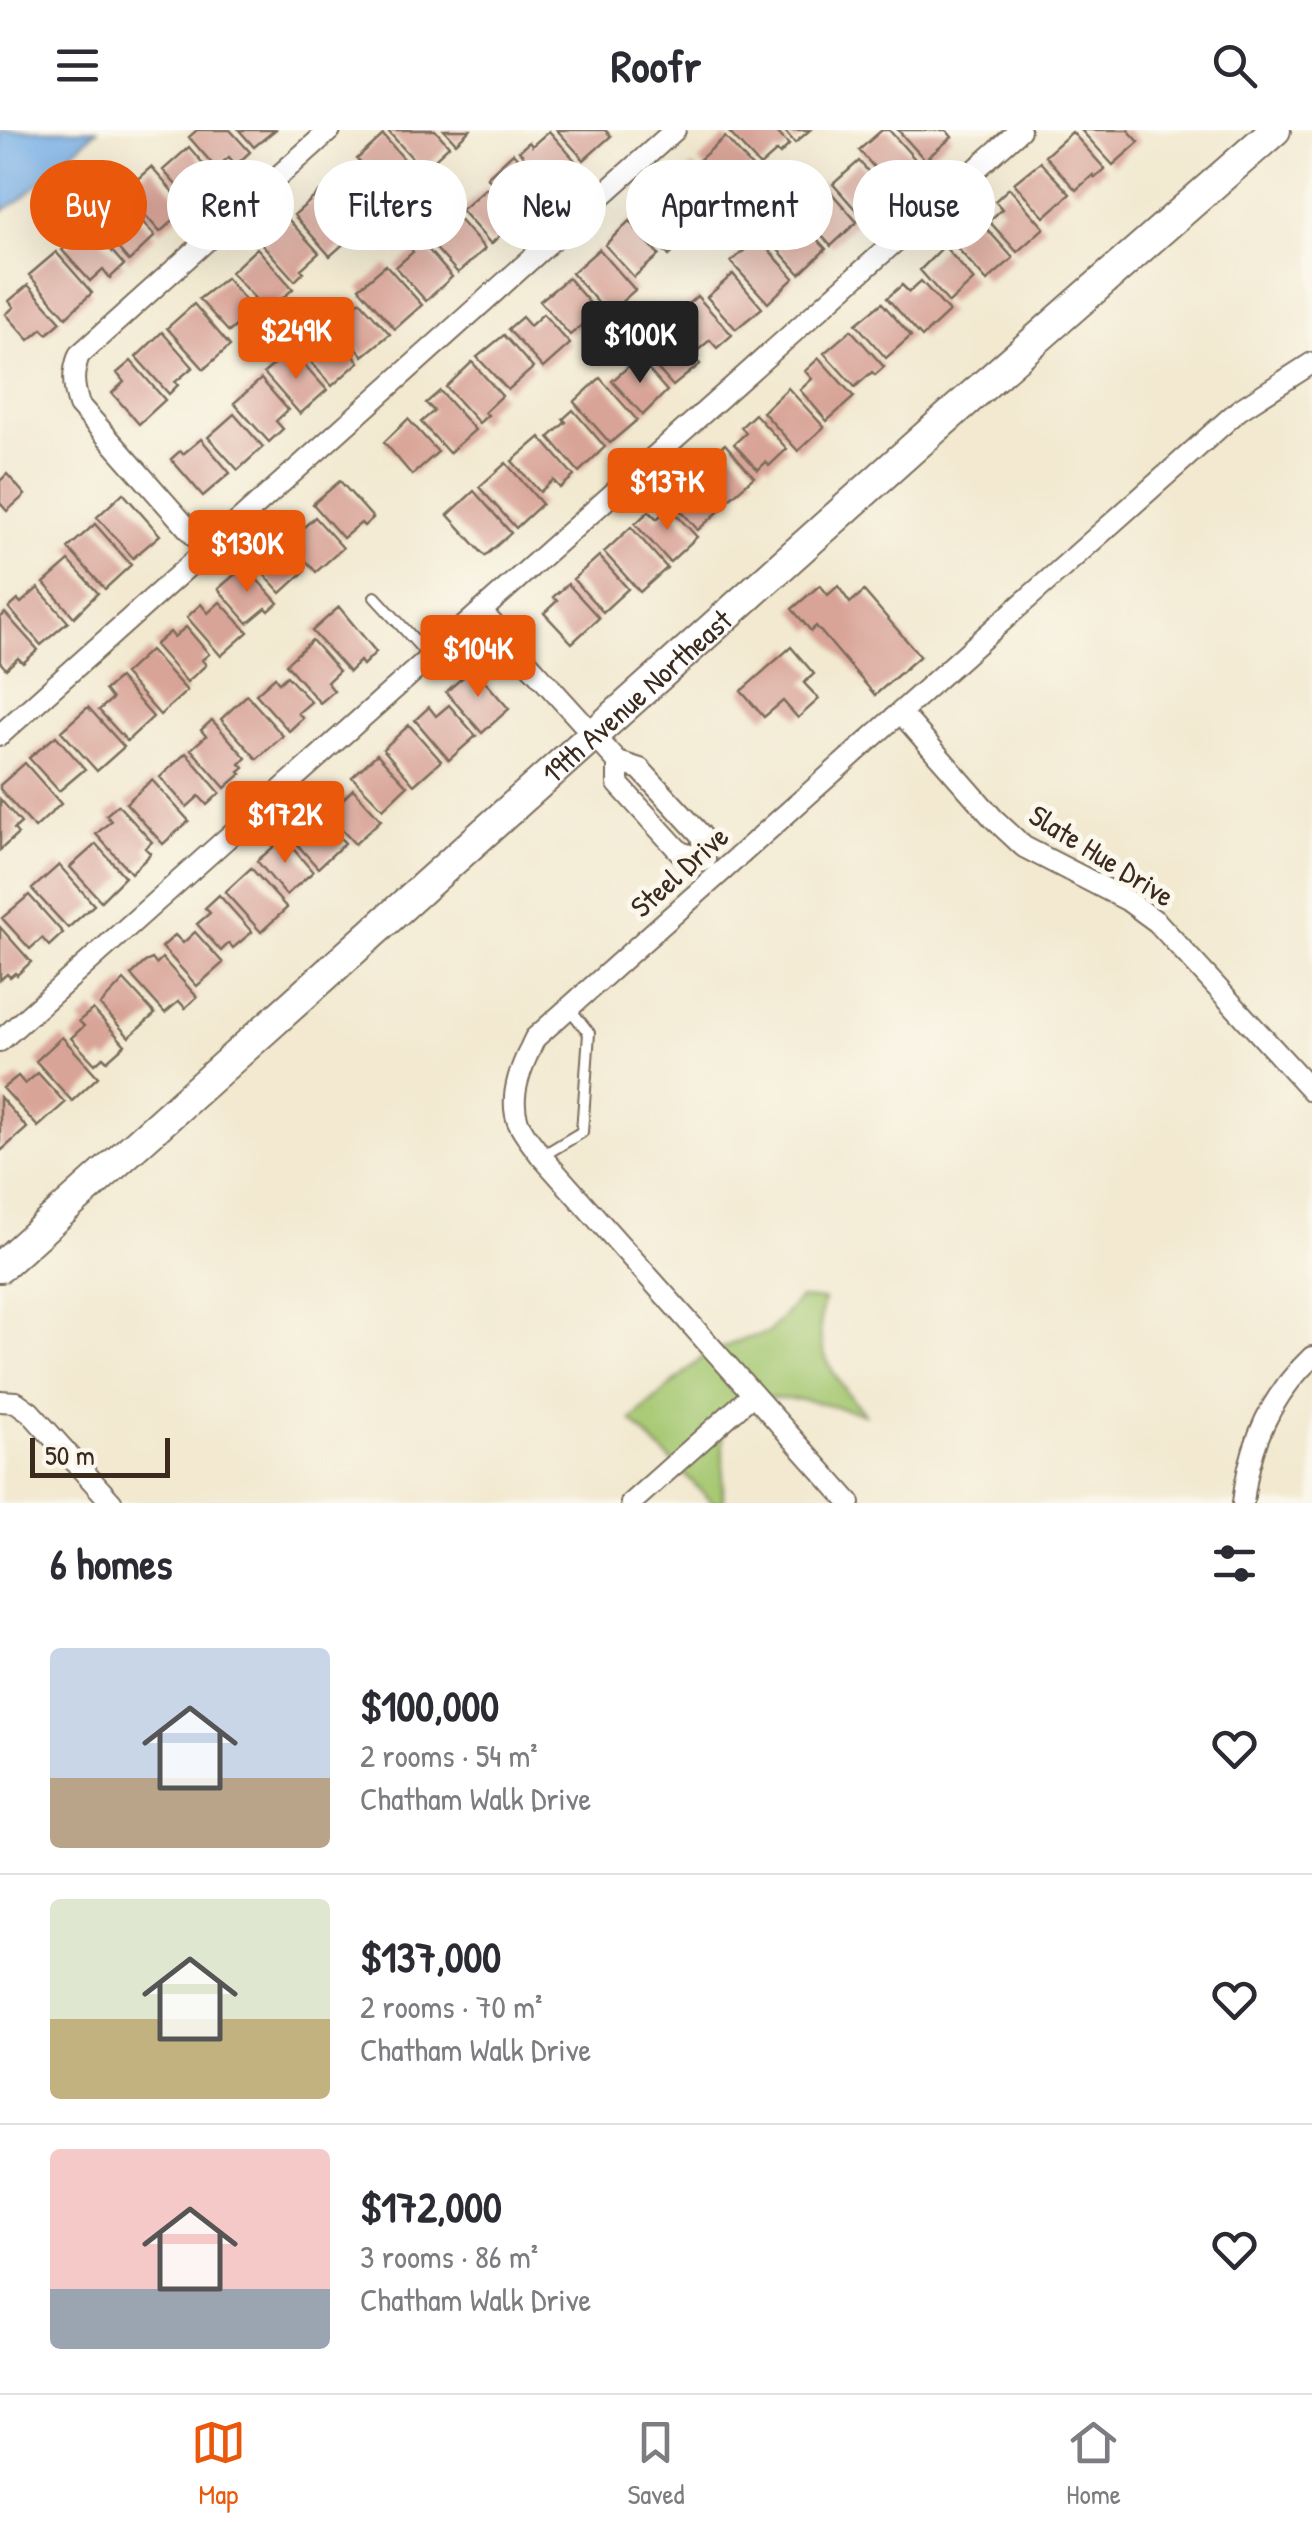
<!DOCTYPE html>
<html lang="en">
<head>
<meta charset="utf-8">
<style>
  :root { --surface:#fff; --page:#f2f2f3; --text:#2b2b33; --muted:#7c7c81; --line:#e1e1e2; --accent:#ea580c }
  body { margin:0; font-family:"Patrick Hand",sans-serif; background:var(--page); color:var(--text); height:100vh; display:flex; flex-direction:column; font-size:38px; white-space:nowrap }
  * { box-sizing:border-box; margin:0 }
  p { font-size:32px; color:var(--muted) }
  .icon { flex:none; width:55px; height:55px; fill:none; stroke:currentColor; stroke-width:2; stroke-linecap:round; stroke-linejoin:round }
  .map { position:relative; height:1373px; overflow:hidden }
  .details { display:flex; flex-direction:column; background:var(--surface); flex:1 }
  .details>* { flex:none }
  .top-card { position:absolute; left:30px; top:30px; width:1252px; height:90px; display:flex; gap:20px }
  .scale { position:absolute; left:30px; bottom:25px; width:140px; box-sizing:border-box; padding-left:10px; border:5px solid #3b2a1e; border-top:0; font-size:28px; line-height:35px; white-space:nowrap; color:#3b2a1e; -webkit-text-stroke:8px #fbf7ec; paint-order:stroke }
  .price { position:absolute; translate:-50% -85px; padding:0 22px; border-radius:10px; background:var(--accent); color:#fff; font-size:32px; line-height:65px; filter:drop-shadow(0 2px 5px #0008) }
  .price::after { content:''; position:absolute; left:50%; top:60px; width:30px; height:22px; margin-left:-15px; background:inherit; clip-path:polygon(0 0,100% 0,50% 100%) }
  .price.current { background:#222; color:#fff }
  ul { padding:0; list-style:none }
  li { display:flex; align-items:center; gap:30px; height:250px; padding:0 50px }
  li+li { border-top:2px solid var(--line) }
  li span { display:grid; place-items:center; flex:none; width:280px; height:200px; border-radius:10px; color:#555 }
  li>.icon { margin-inline-start:auto }
  span .icon { width:120px; height:120px; fill:#fffc; stroke-width:1 }
  li b { font-size:42px }
  h2 { display:flex; justify-content:space-between; align-items:center; height:120px; padding:0 50px; font-size:42px }
  .chip { padding:0 35px; border-radius:45px; background:var(--surface); box-shadow:0 10px 40px #0002; font-size:35px; line-height:90px }
  .chip.current { background:var(--accent); color:#fff }
  header { display:flex; justify-content:space-between; align-items:center; height:130px; padding:0 50px; background:var(--surface); font-size:45px; font-weight:700 }
  .dock { display:flex; justify-content:space-around; align-items:center; height:140px; border-top:2px solid var(--line); background:var(--surface); font-size:28px; color:var(--muted) }
  .dock a { display:grid; justify-items:center; gap:5px }
  .dock .current { color:var(--accent) }
  .map>svg:first-child { display:block }
  .green { fill:#a5c871; stroke:#707948; stroke-width:2.5 }
  .water { fill:#77afe6; stroke:#596c82; stroke-width:2.5 }
  .building { fill:#d9a498 }
  .lines { fill:none; stroke-linecap:round; stroke-linejoin:round }
  .lane-casing { stroke:#7b6d5c; stroke-width:14 }
  .street-casing { stroke:#7b6d5c; stroke-width:24 }
  .secondary-casing { stroke:#7b6d5c; stroke-width:34 }
  .lane { stroke:#fff; stroke-width:10 }
  .street { stroke:#fff; stroke-width:20 }
  .secondary { stroke:#fff; stroke-width:30 }
  .labels { text-anchor:middle; dominant-baseline:central; stroke-width:10; stroke-linejoin:round; paint-order:stroke }
  .street-label { font-size:30px; fill:#3b2a1e; stroke:#fbf7ec }
</style>
</head>
<body>
<header><svg class="icon" aria-label="menu" viewBox="0 0 24 24"><path d="M4 6h16M4 12h16M4 18h16"/></svg>Roofr<svg class="icon" aria-label="search" viewBox="0 0 24 24"><circle cx="10" cy="10" r="6"/><path d="M15 15l6 6"/></svg></header>
<div class="map">
<svg width="1312" height="1373" viewBox="0 0 1312 1373">
  <rect width="100%" height="100%" fill="#fbf7ec"/>
  <filter id="ink" filterUnits="userSpaceOnUse"><feTurbulence type="fractalNoise" baseFrequency=".01" numOctaves="2"/><feDisplacementMap in="SourceGraphic" scale="20" xChannelSelector="R" yChannelSelector="G"/><feConvolveMatrix kernelMatrix="1 2 1 2 8 2 1 2 1" color-interpolation-filters="sRGB"/></filter>
  <filter id="wash" filterUnits="userSpaceOnUse"><feTurbulence type="fractalNoise" baseFrequency=".0048" numOctaves="4" result="noise"/><feDisplacementMap in="SourceGraphic" scale="40" xChannelSelector="R" yChannelSelector="G"/><feGaussianBlur stdDeviation="2.25" result="paint"/><feColorMatrix in="noise" values="0 0 0 0 0 0 0 0 0 0 0 0 0 0 0 0 0 1.4 0 .05"/><feComposite in="paint" operator="in"/></filter>
  <g filter="url(#wash)">
    <rect width="100%" height="100%" fill="#f2e9d0"/>
    <path class="green" d="M800 1168 824 1170C810 1220 835 1247 864 1284L806 1270 753 1267 723 1294V1373H713L631 1290 704 1226 741 1210 768 1203Z"/>
    <path class="water" d="M0 0H97L20 70 2 81Z"/>
    <g id="blocks">
      <path class="building" d="M197 0H230L250 22 236 35 229 27 216 38 189 7Z
        M239 0H275L254 17Z
        M387 0H435L449 16 423 40Z
        M444 0H470L456 13Z
        M557 0H605L611 6 584 30Z
        M732 0H775L789 15 780 24 777 21 760 36 729 2Z
        M784 0H810L795 13Z
        M882 0H889L921 36 907 48 900 40 887 52 859 20Z
        M898 0H946L952 7 925 30Z
        M1081 0H1128L1139 12 1113 35Z
        M549 1 579 35 552 58 519 21 529 12 532 16Z
        M1072 2 1105 39 1095 48 1093 45 1076 60 1045 26Z
        M383 5 419 46 392 69 357 29Z
        M725 7 761 47 734 71 698 31Z
        M189 17 218 51 192 73 163 40Z
        M513 23 548 63 534 75 526 66 514 77 487 47Z
        M859 31 889 65 862 87 833 54Z
        M1040 32 1070 64 1044 87 1014 53Z
        M352 34 384 70 375 79 372 76 355 91 325 57Z
        M693 36 723 68 697 91 667 58Z
        M151 37 187 78 160 102 124 61Z
        M821 51 857 92 831 116 794 75Z
        M486 58 515 91 491 114 461 80Z
        M1009 58 1044 98 1017 122 989 91 1002 79 995 71Z
        M320 62 356 103 330 126 294 85Z
        M123 70 155 106 129 131 99 96 116 81 113 78Z
        M669 71 696 102 669 126 635 86 649 73 656 82Z
        M449 78 485 119 458 143 421 102Z
        M793 83 826 119 800 144 769 110 787 94 784 91Z
        M977 88 1013 128 987 151 951 111Z
        M288 89 319 123 301 139 304 142 295 151 262 114Z
        M629 91 659 125 634 147 605 115Z
        M90 96 124 135 110 148 103 139 90 151 62 120Z
        M758 108 794 148 768 173 731 132Z
        M420 110 452 147 426 171 396 137 413 122 411 118Z
        M944 116 974 150 949 173 920 140Z
        M257 118 293 159 267 182 231 142Z
        M599 119 635 160 608 184 572 143Z
        M56 122 92 163 66 187 29 145Z
        M386 135 422 175 395 199 359 158Z
        M733 144 762 178 736 199 707 167Z
        M226 148 254 180 229 202 199 169Z
        M568 148 600 185 591 193 588 190 570 205 540 171Z
        M921 151 949 182 922 207 887 168 902 155 909 162Z
        M28 155 61 192 47 204 42 199 29 210 6 184 14 177 9 171Z
        M697 166 732 205 717 218 710 210 697 221 670 190Z
        M360 171 390 204 363 226 334 193Z
        M882 173 911 206 886 228 856 194Z
        M194 174 230 216 204 239 167 198Z
        M543 184 570 214 543 238 508 199 522 187 530 196Z
        M323 191 359 232 332 256 296 215Z
        M670 199 700 234 673 256 640 219 650 211 653 214Z
        M851 200 884 237 875 245 872 242 855 257 824 223Z
        M162 202 193 237 175 252 178 255 169 264 136 227Z
        M504 205 533 238 508 260 477 227Z
        M291 220 327 260 300 284 264 243Z
        M638 228 667 261 643 285 612 251Z
        M819 228 854 267 827 291 800 260 812 249 805 241Z
        M131 231 165 270 139 294 112 263 124 252 117 243Z
        M472 232 502 266 485 282 488 285 479 293 446 257Z
        M600 248 637 290 610 313 574 272Z
        M261 249 288 280 276 291 283 299 269 312 234 273Z
        M788 258 824 297 798 321 763 282Z
        M440 261 475 300 449 323 421 292 434 281 426 273Z
        M573 280 605 317 579 342 549 307 566 292 563 289Z
        M234 284 263 317 238 340 208 307Z
        M755 284 787 319 769 336 766 332 758 340 734 314 746 303 741 297Z
        M408 289 438 322 412 345 384 312Z
        M540 307 574 346 560 358 553 350 540 362 512 331Z
        M201 309 230 343 203 366 171 329 180 321 183 324Z
        M725 314 754 347 728 370 699 336Z
        M506 333 542 374 516 398 479 357Z
        M694 341 725 376 698 400 667 365Z
        M7 344 25 365 7 381 0 373V351Z
        M340 351 373 388 364 396 361 393 343 408 313 374Z
        M474 361 511 403 485 426 448 385Z
        M123 363 160 405 133 428 97 387Z
        M669 377 697 407 670 432 635 394 649 381 657 389Z
        M315 387 343 418 316 442 281 402 295 390 303 398Z
        M95 394 131 435 105 459 68 418Z
        M631 397 667 438 640 462 604 422Z
        M276 407 305 441 281 463 252 431Z
        M599 426 628 459 603 482 573 449Z
        M69 431 98 463 74 487 44 453Z
        M245 436 278 473 269 481 266 478 248 493 218 459Z
        M568 454 599 488 572 513 544 483 557 471 553 467Z
        M820 455 828 465 838 456 850 473 864 461 920 526 875 565 816 496 811 501 792 479Z
        M38 458 68 492 41 515 9 478 18 470 21 473Z
        M220 472 248 502 221 526 187 487 201 474 208 483Z
        M339 477 376 522 363 535 360 531 349 542 312 501Z
        M5 483 38 520 23 533 18 528 6 539 0 532V488Z
        M186 497 209 524 202 530 206 535 187 552 155 515 170 502 174 507Z
        M312 510 339 541 327 552 334 561 320 573 286 534Z
        M791 517 814 544 804 553 819 569 798 588 783 571 764 587 741 561Z
        M150 520 187 561 160 585 124 544Z
        M473 538 509 579 482 603 446 562Z
        M287 546 311 572 298 583 303 588 289 601 256 564 275 547 279 553Z
        M119 548 153 587 127 611 99 580 112 569 105 560Z
        M247 565 283 606 257 629 221 589Z
        M449 575 476 606 449 630 415 590 429 577 436 586Z
        M88 577 124 617 97 641 61 601Z
        M212 590 246 628 240 634 244 638 239 642 241 644 225 658 191 619 206 606 201 600Z
        M409 595 441 631 414 655 383 619Z
        M56 606 85 639 59 661 29 628Z
        M186 623 220 663 207 675 199 666 187 677 160 647Z
        M377 624 407 656 383 679 352 647Z
        M25 633 61 674 35 698 0 659V655Z
        M152 650 189 691 163 714 126 673Z
        M353 659 381 690 355 714 319 675 334 662 341 671Z
        M0 669 21 693 14 699 18 704 0 720Z
        M118 675 152 712 145 718 150 723 147 728 131 743 96 704 111 691 106 685Z
        M318 684 345 713 318 738 288 704 303 690 307 695Z
        M284 708 313 742 286 765 257 731Z
        M96 714 125 747 101 771 70 737Z
        M59 735 94 775 68 798 32 759Z
        M251 738 287 778 261 802 225 762Z
        M29 765 63 803 49 816 42 808 30 819 2 788Z
        M219 765 252 802 233 818 229 813 221 821 197 794 210 783 205 778Z
        M0 797 31 832 17 845 15 843 10 847 7 844 0 850Z
        M195 802 223 833 197 856 162 817 175 805 183 813Z
        M162 828 197 867 185 878 179 871 165 883 131 845 145 832 152 829 156 834Z
        M124 850 155 884 129 907 100 875Z
        M93 879 125 915 107 931 103 927 95 934 71 908 84 896 79 891Z
        M62 907 98 947 72 971 36 931Z
        M38 943 65 973 38 997 3 958 18 946 25 954Z
        M0 967 27 998 2 1020 0 1017Z"/>
    </g>
  </g>
  <g filter="url(#ink)">
    <use href="#blocks" fill-opacity="0" stroke="#7b6d5c" stroke-width="2.5"/>
    <g class="lines">
      <defs>
        <path id="lane" d="M375 467 429 526
          M542 1026 582 1002 589 903 569 878"/>
        <path id="street" d="M206 419 79 275C73 256 72 244 79 225L330 0
          M481 481 618 632 640 639 701 705 705 730 680 722 618 654V632
          M901 583 993 688 1024 717 1127 770 1157 792 1312 961
          M0 605 675 0
          M0 911 1020 0
          M0 1271 16 1272 30 1282 112 1373
          M631 1373 752 1265
          M850 1373 541 1026C534 1016 523 1004 518 992 508 964 523 933 535 908L1239 280 1312 233
          M1243 1373C1249 1316 1270 1266 1312 1227"/>
        <g id="secondary">
          <path id="s1" d="M0 1137 932 301 1275 0"/>
        </g>
      </defs>
      <use href="#lane" class="lane-casing"/>
      <use href="#street" class="street-casing"/>
      <use href="#secondary" class="secondary-casing"/>
      <use href="#lane" class="lane"/>
      <use href="#street" class="street"/>
      <use href="#secondary" class="secondary"/>
    </g>
  </g>
  <g class="labels">
    <g class="street-label">
      <text stroke="none"><textPath href="#s1" startOffset="855">19th Avenue Northeast</textPath></text>
      <text transform="translate(1102 725) rotate(32)">Slate Hue Drive</text>
      <text transform="translate(679 741) rotate(-42)">Steel Drive</text>
    </g>
  </g>
</svg>
<div class="scale">50 m</div>
<b class="price" style="left:296px;top:252px">$249K</b>
<b class="price current" style="left:640px;top:256px">$100K</b>
<b class="price" style="left:667px;top:403px">$137K</b>
<b class="price" style="left:247px;top:465px">$130K</b>
<b class="price" style="left:478px;top:570px">$104K</b>
<b class="price" style="left:285px;top:736px">$172K</b>
<div class="top-card">
<a class="chip current">Buy</a>
<a class="chip">Rent</a>
<a class="chip">Filters</a>
<a class="chip">New</a>
<a class="chip">Apartment</a>
<a class="chip">House</a>
</div>
</div>
<section class="details">
<h2>6 homes<svg class="icon" aria-label="filters" viewBox="0 0 24 24"><path d="M4 7h16M4 17h16"/><circle cx="9" cy="7" r="2"/><circle cx="15" cy="17" r="2"/></svg></h2>
<ul>
<li><span style="background:linear-gradient(#c9d6e8 65%,#b9a48a 0)"><svg class="icon" aria-label="home" viewBox="0 0 24 24"><path d="M3 11l9-7 9 7M6 9v11h12V9"/></svg></span><div><b>$100,000</b><p>2 rooms · 54 m²</p><p>Chatham Walk Drive</p></div><svg class="icon" aria-label="heart" viewBox="0 0 24 24"><path d="M12 20l-8-8c-3-5 5-10 8-4 3-6 11-1 8 4z"/></svg></li>
<li><span style="background:linear-gradient(#dfe7d0 60%,#c2b280 0)"><svg class="icon" aria-label="home" viewBox="0 0 24 24"><path d="M3 11l9-7 9 7M6 9v11h12V9"/></svg></span><div><b>$137,000</b><p>2 rooms · 70 m²</p><p>Chatham Walk Drive</p></div><svg class="icon" aria-label="heart" viewBox="0 0 24 24"><path d="M12 20l-8-8c-3-5 5-10 8-4 3-6 11-1 8 4z"/></svg></li>
<li><span style="background:linear-gradient(#f6c9c9 70%,#9aa5b1 0)"><svg class="icon" aria-label="home" viewBox="0 0 24 24"><path d="M3 11l9-7 9 7M6 9v11h12V9"/></svg></span><div><b>$172,000</b><p>3 rooms · 86 m²</p><p>Chatham Walk Drive</p></div><svg class="icon" aria-label="heart" viewBox="0 0 24 24"><path d="M12 20l-8-8c-3-5 5-10 8-4 3-6 11-1 8 4z"/></svg></li>
</ul>
</section>
<nav class="dock">
<a class="current"><svg class="icon" aria-label="map" viewBox="0 0 24 24"><path d="M3 6l6-2 6 2 6-2v14l-6 2-6-2-6 2zM9 4v14M15 6v14"/></svg>Map</a>
<a><svg class="icon" aria-label="saved" viewBox="0 0 24 24"><path d="M7 4h10v16l-5-4-5 4z"/></svg>Saved</a>
<a><svg class="icon" aria-label="home" viewBox="0 0 24 24"><path d="M3 11l9-7 9 7M6 9v11h12V9"/></svg>Home</a>
</nav>
</body>
</html>
